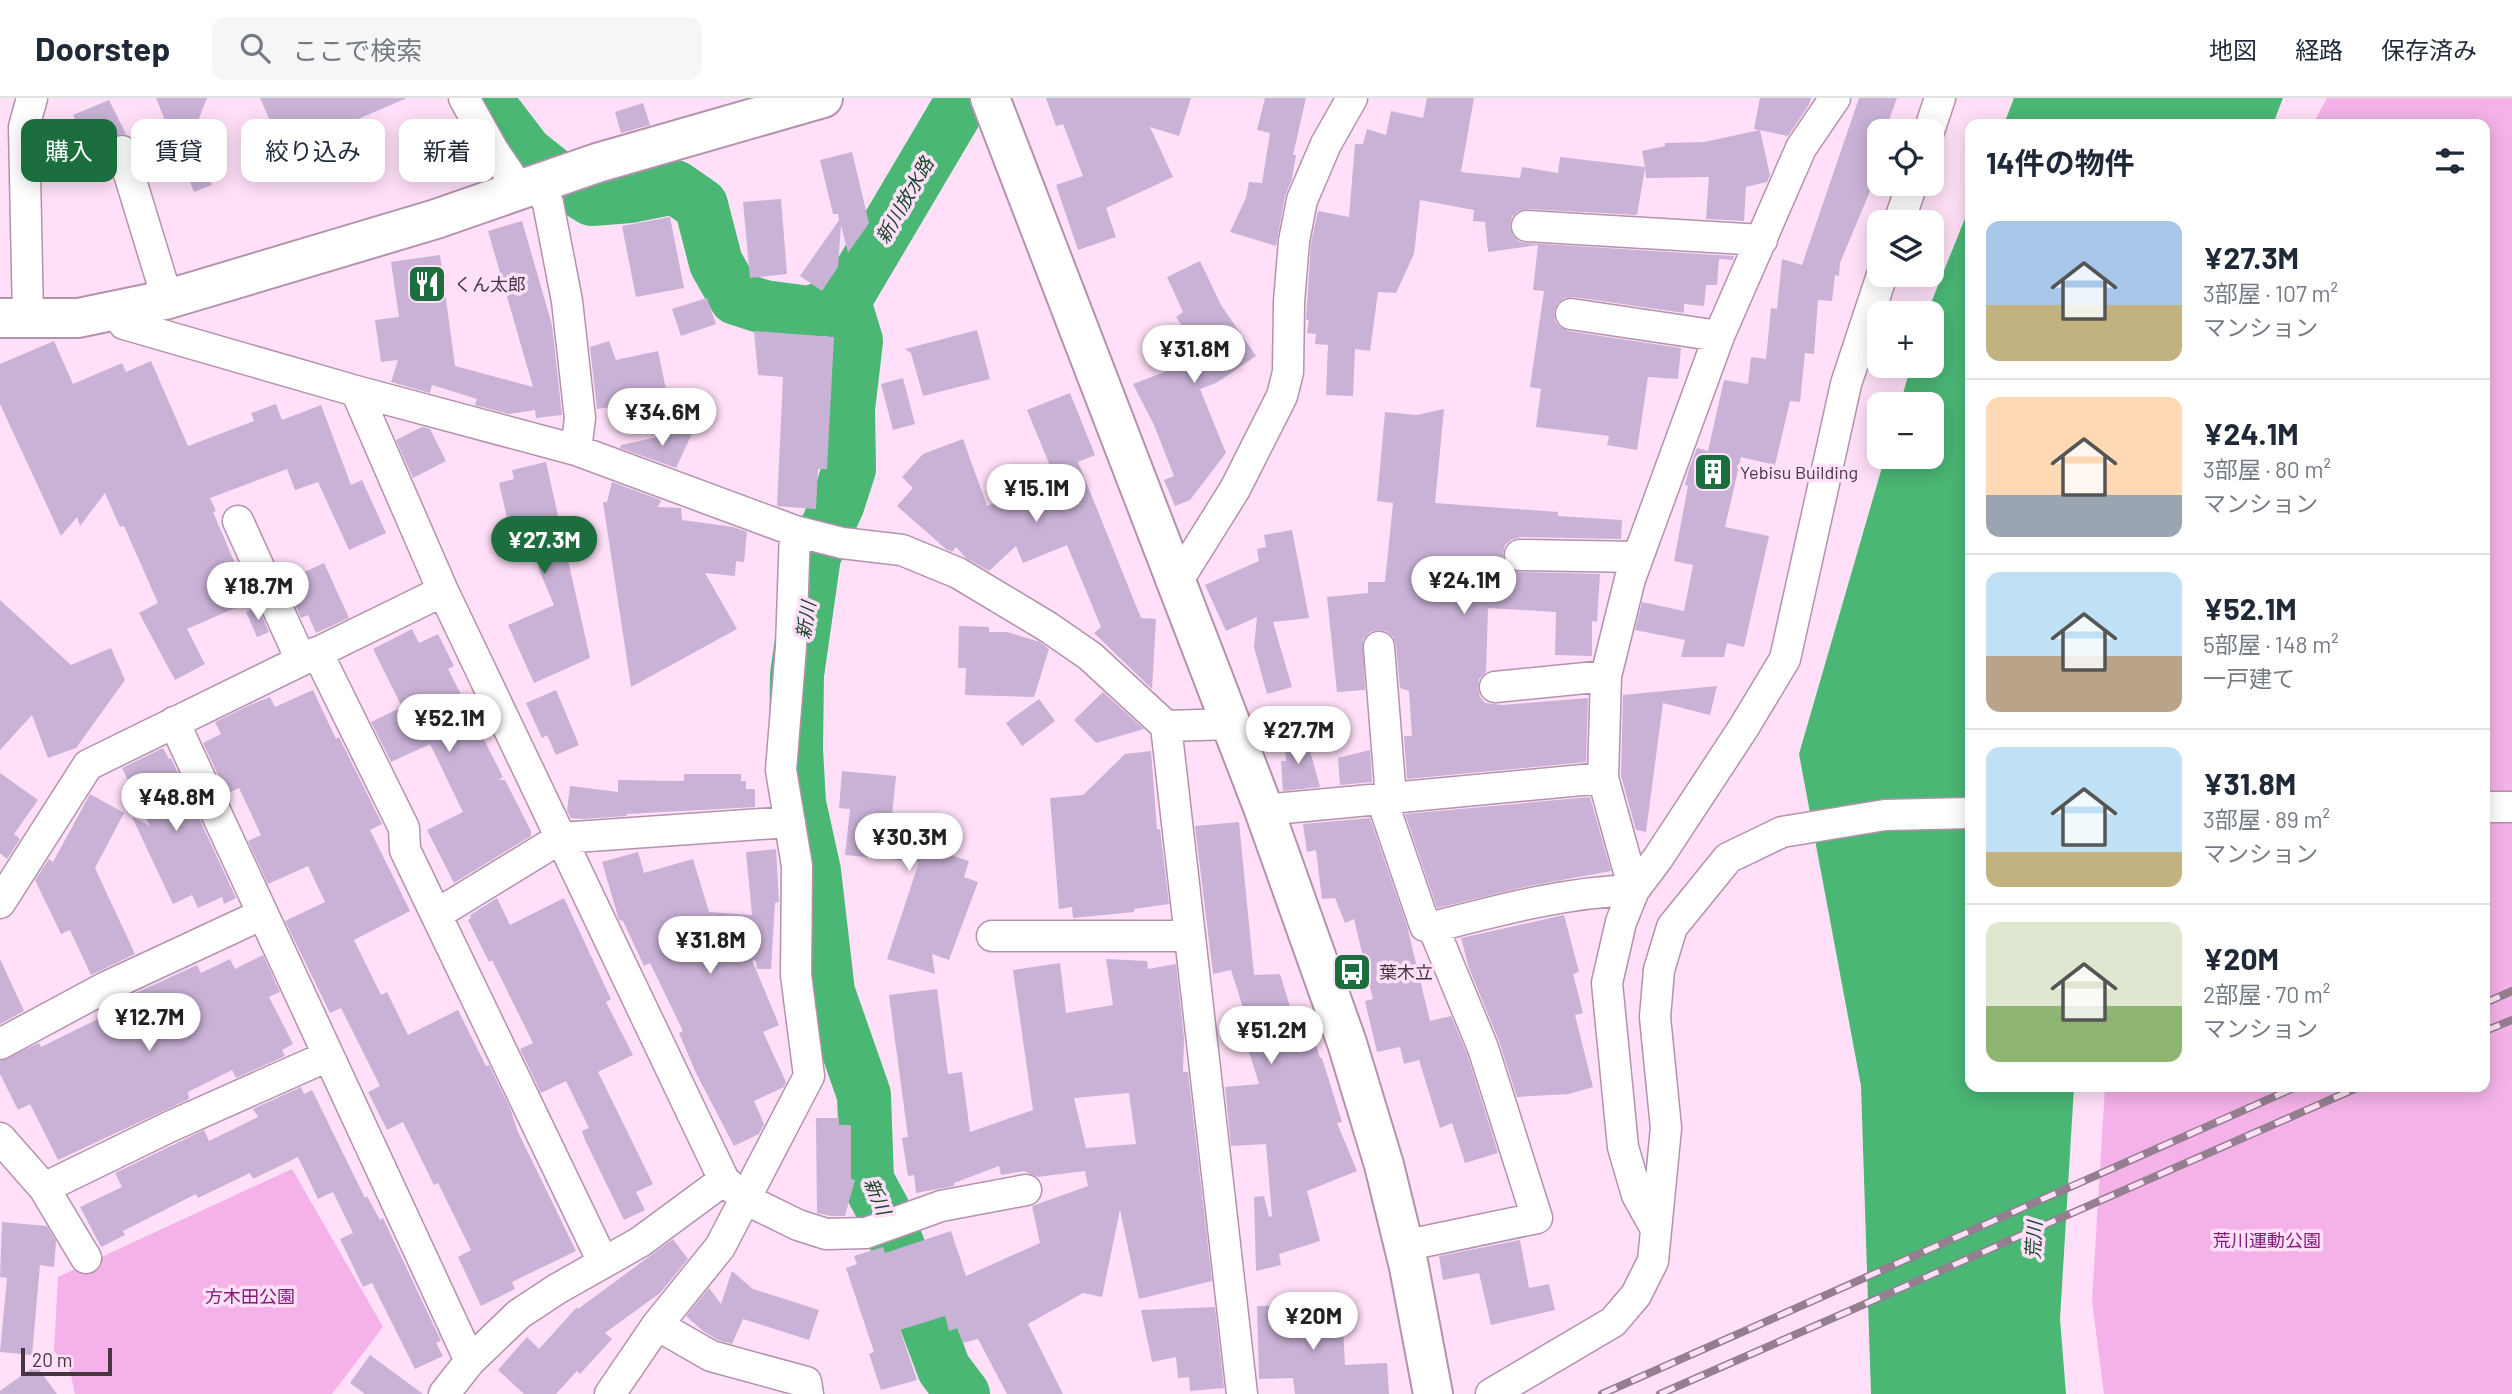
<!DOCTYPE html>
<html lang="ja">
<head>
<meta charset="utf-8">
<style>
  :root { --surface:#fff; --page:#f6f6f7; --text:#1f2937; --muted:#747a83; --line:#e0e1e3; --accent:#1c6e3f }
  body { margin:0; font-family:Barlow,"Noto Sans JP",sans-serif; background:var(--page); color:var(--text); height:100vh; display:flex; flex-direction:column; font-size:26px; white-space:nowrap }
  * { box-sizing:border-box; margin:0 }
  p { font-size:23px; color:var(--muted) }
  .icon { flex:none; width:38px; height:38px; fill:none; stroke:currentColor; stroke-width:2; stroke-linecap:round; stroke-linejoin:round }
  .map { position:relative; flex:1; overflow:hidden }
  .drawer { position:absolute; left:1965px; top:21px; width:525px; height:973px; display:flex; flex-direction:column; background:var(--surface); border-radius:14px; box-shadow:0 4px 18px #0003 }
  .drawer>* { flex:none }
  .top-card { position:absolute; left:21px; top:21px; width:665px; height:63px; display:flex; gap:14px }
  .tools { position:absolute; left:1867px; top:21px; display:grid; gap:14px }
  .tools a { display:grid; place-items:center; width:77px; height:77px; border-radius:14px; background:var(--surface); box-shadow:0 4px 18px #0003; font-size:35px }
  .scale { position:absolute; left:21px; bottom:18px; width:91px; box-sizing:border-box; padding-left:7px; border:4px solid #453642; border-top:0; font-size:19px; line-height:24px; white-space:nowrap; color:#453642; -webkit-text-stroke:5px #ffe0f8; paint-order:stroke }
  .price { position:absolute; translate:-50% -60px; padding:0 16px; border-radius:24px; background:#fff; color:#222; font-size:23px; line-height:46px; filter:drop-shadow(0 2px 4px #0008) }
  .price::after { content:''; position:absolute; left:50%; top:42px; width:21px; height:16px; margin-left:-10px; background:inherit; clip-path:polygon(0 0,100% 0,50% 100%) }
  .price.current { background:var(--accent); color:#fff }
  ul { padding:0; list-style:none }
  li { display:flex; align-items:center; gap:21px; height:175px; padding:0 21px }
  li+li { border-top:2px solid var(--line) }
  li span { display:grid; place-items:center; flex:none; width:196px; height:140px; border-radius:14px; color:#555 }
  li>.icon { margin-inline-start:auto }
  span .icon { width:84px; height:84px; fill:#fffc; stroke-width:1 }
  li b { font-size:30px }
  h2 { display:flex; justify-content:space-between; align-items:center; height:84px; padding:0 21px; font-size:30px }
  .tag { padding:0 24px; border-radius:14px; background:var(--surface); box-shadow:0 4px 18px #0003; font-size:24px; line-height:63px }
  .tag.current { background:var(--accent); color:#fff }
  header { display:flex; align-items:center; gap:42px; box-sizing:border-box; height:98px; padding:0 35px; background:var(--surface); border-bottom:2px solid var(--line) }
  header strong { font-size:33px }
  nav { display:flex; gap:38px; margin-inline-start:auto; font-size:24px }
  .search { width:490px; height:63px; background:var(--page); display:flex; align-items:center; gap:18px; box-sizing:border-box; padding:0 24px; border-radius:14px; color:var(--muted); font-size:26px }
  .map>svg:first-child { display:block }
  .green { fill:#f4b2e8 }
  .water { fill:#4ab774 }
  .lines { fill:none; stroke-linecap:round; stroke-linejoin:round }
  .river { stroke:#4ab774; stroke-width:54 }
  .building { fill:#c9b2d6; fill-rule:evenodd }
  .street-casing { stroke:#b492ad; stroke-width:33 }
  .secondary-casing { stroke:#b492ad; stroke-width:42 }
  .street { stroke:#fff; stroke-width:30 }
  .secondary { stroke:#fff; stroke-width:38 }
  .rail-casing { stroke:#947e8f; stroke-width:8 }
  .rail { stroke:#ffe0f8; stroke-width:5; stroke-dasharray:16; stroke-linecap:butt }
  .labels { text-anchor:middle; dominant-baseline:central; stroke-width:7; stroke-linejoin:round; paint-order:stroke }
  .poi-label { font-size:18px; fill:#453642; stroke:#ffe0f8; text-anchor:start }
  .park-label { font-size:18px; fill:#831a77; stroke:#ffe0f8 }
  .water-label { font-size:19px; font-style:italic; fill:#194529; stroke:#ffe0f8 }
</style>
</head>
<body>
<header>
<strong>Doorstep</strong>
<div class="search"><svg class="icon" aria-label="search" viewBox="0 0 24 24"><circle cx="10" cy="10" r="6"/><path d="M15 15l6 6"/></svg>ここで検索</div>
<nav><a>地図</a><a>経路</a><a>保存済み</a></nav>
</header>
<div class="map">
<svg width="2512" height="1296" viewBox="0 0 2512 1296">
  <rect width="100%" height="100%" fill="#ffe0f8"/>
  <path class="green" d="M2327 0H2512V1296H2104L2092 1203 2105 989H2485V26H2313Z
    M292 1071 383 1229 332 1296H75L70 1273 54 1253 58 1179Z"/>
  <path class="water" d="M2014 0H2283L2273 26H2004Z
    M1970 108V989H2074L2060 1221 2066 1296H1871L1861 988 1799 656 1885 359H1932V306H1900L1911 268H1932V215H1927Z"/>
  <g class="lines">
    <path class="river" d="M484 0 526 55 555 78 592 101 630 98 675 89 701 107 716 165 736 200 764 209 809 215 844 203
      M844 203 856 243 848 311 849 371 838 405 814 458 797 577 796 651 799 705 814 773 828 894 864 997 867 1082 887 1119 944 1271 963 1296
      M844 203 964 0"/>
  </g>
  <path class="building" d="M156 0H207L194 33 212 87 194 94Z
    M260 0H407L293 49 278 41Z
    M1046 0H1191L1179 38 1150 29 1173 79 1106 110 1116 139 1078 152 1056 87 1083 78 1063 26 1056 28Z
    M1265 0H1306L1293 57H1296L1292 81 1285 98 1276 148 1230 134 1246 100 1249 84 1262 85 1270 35 1257 32Z
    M1427 0H1474L1461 74 1520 80 1522 69 1558 75 1560 59 1645 69 1642 53 1665 48V45L1704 44 1760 32 1770 77 1767 84 1746 89 1744 123 1706 121 1709 79 1646 80 1645 70 1637 117 1528 111 1519 113 1512 119 1510 128 1512 136 1518 143 1526 145 1734 158 1733 162 1719 161 1717 187H1706L1704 208 1684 206V215L1574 199 1564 200 1557 206 1554 214 1555 223 1560 229 1568 233 1681 250 1678 281 1648 279 1637 352 1607 347 1609 338 1536 329 1541 291 1530 289 1544 193 1533 192 1538 147 1488 154 1485 124 1473 123 1474 112 1420 102 1414 156 1396 195 1378 194 1370 253 1355 251 1353 298 1326 297 1328 247 1315 246 1316 236 1307 235 1309 222H1306L1311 145 1318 113 1349 119 1355 46H1363L1367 31 1386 37 1391 13 1423 20Z
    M1760 0H1811L1809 7 1788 38 1754 31Z
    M1859 0H1897L1885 33H1880V50L1872 71 1878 74 1840 165 1839 178 1835 177 1832 203 1818 202 1814 256 1805 255 1800 304 1790 303 1775 367 1741 359 1725 429 1769 438 1744 549 1727 545 1724 559H1681L1685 542 1635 532 1642 504 1684 513 1693 467 1674 463 1688 388 1685 387 1689 371 1697 350 1708 353 1724 282 1748 286 1751 259 1766 261 1771 210 1777 211 1782 161 1802 167Z
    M109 2 126 36 116 37 110 41 105 48 91 55 73 17Z
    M643 5 650 27 621 35 615 14Z
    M852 54 869 125 848 155 841 127 838 169 822 193 800 178 839 122 838 116H833L820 62Z
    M781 101 787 176 750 180 743 104Z
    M670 119 684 190 636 199 622 128Z
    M522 123 552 227 562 317 536 320 535 312 509 316 475 307 477 301 432 287 430 295 391 284 398 262 381 264 375 222 399 219 391 164 440 157 455 268 533 289 488 133Z
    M1200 163 1221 207 1256 258 1216 285 1200 291 1226 355 1190 402 1175 408 1164 382 1174 378 1154 327 1133 286 1204 259 1176 219 1183 214 1167 179Z
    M707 200 716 226 681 238 672 211Z
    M977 232 990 281 923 298 911 255 905 251Z
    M754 233 834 239 827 371H818L816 411 777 408 783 279 758 277Z
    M54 243 73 286 122 265 126 274 151 263 188 348 254 323 251 315 276 306 282 322 321 307 351 387 362 382 386 435 349 452 318 384 295 392 287 371 210 400 216 413 213 414 251 503 187 531 205 566 175 582 139 515 158 505 124 428 120 429 105 395 80 428 77 419 61 438 0 306V266Z
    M609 243 616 262 658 253 668 301 597 311 590 249Z
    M903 280 915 326 893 332 881 286Z
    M1070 295 1095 357 1078 364 1141 520 1156 521 1152 591 1094 535 1101 529 1067 447 1023 465 1016 448 989 473 966 460 956 449 952 454 946 451 897 408 913 390 902 379 923 356 963 341 987 408 1055 380 1027 312Z
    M1444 311 1435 405 1558 414V418L1622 422 1621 441 1520 439 1511 442 1505 447 1503 456 1505 466 1512 472 1519 474 1600 476 1597 524 1592 523V558L1555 557 1556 514 1488 510 1486 574 1479 581 1478 590 1480 599 1485 605 1503 607 1588 600 1586 664 1407 681 1404 638H1412L1409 593 1400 590 1396 547 1393 539 1386 533 1377 532 1370 534 1363 542 1365 592 1337 594 1327 499 1368 495V484H1385L1393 405 1377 403 1385 314 1417 317Z
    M422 329 430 331 446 363 413 380 396 342Z
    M694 331 676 370 620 350 621 347Z
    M546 364 590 560 534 585 508 527 554 507 540 474 536 458 517 463 499 385 514 381 512 372Z
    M612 384 661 402 658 409 681 410 682 422 733 429 747 434 744 464 736 463 735 478 705 475 737 531 631 589 603 404H607Z
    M1292 432 1309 520 1273 524 1292 589 1267 596 1254 549 1257 519 1226 533 1205 487 1259 463 1257 451 1266 449 1264 437Z
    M324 465 349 520 316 535 308 517 301 520 290 495 297 492 291 480Z
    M0 502 71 567 111 550 125 582 76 650 48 660 32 617 0 652Z
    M258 509 269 534 257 539 246 514Z
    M959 528 989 529V534H1007L1040 544 1049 551 1034 599 965 597 966 570H958Z
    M412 531 419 545 438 536 454 568 448 571 503 679 498 682H505L531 733V738L454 785 427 732 463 714 430 646 391 664 371 624 402 609 373 551Z
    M1717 588 1710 617 1663 605 1646 734 1636 732 1621 678 1623 597Z
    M313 592 336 641 339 639 382 726 370 732 410 813 354 842 381 897 387 894 408 937 458 912 486 968 489 967 510 1010 518 1034 576 1153 512 1184 515 1191 481 1208 458 1159 471 1152 438 1085 434 1087 403 1024 387 1032 368 994 380 988 341 910 330 915 285 823 325 804 308 768 268 786 248 743 261 737 239 690 227 696 203 645 221 636 215 624 250 607 270 599 275 609Z
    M556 592 579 647 556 657 547 637 542 640 526 605Z
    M1103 594 1144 631 1096 645 1074 622Z
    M1039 601 1055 623 1022 648 1006 625Z
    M1306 638 1320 689 1283 693 1281 663H1286L1284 640Z
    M163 650 169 661 171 660 236 800 224 806 222 799 198 810 192 797 173 806 132 719 150 728 122 670Z
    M1370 652 1372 684 1340 687 1338 660Z
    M1151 653 1157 731H1160L1169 806 1134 811V814L1073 820 1072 809 1059 811 1050 700 1083 697 1125 656Z
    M842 673 896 678 890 737 969 763 964 779 978 784 949 862 932 856 935 876 887 861 919 764 845 757 850 711 839 710Z
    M0 675 38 702 14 736 20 741 7 761 0 755Z
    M684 676H741V683H746V691H755V709L627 716V718L582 721 571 720 567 713 570 688 618 694V682L684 683Z
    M90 696 124 715 95 770 135 856 91 877 70 832 61 836 35 782 49 761 53 764Z
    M1590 699 1611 773 1529 788 1437 810 1405 716Z
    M1370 720 1407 828 1430 923 1451 918 1467 956 1498 1055 1465 1065 1452 1025 1440 1030 1419 962 1404 966 1400 949 1377 954 1365 903 1373 901 1354 821 1345 825 1335 800 1322 801 1316 752 1307 754 1303 726Z
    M1239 724 1254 877 1280 876 1301 945 1314 941 1320 960H1322L1342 1024 1337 1025 1357 1073 1307 1093 1320 1143 1279 1156 1281 1167 1256 1173 1254 1099 1264 1098 1269 1119 1272 1118 1266 1046 1231 1048 1225 989 1259 986 1239 921 1246 919 1231 872 1213 876 1195 728Z
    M776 751 779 804 775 805 771 871H757L756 863 752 862 779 927 763 934 786 984 784 989 754 1003 764 1026 759 1036 734 1048 696 975 679 935 683 933 650 865 644 868 623 823 619 822 602 764 638 754 644 775 693 761 709 814 752 817 746 754Z
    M497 800 510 827 564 800 611 901 606 904 633 957 598 974 653 1086 636 1094 645 1112 624 1122 585 1042 582 1033 589 1030 566 983 541 995 520 951 533 945 492 862 489 864 468 822 471 820 470 817Z
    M1564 817 1579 874 1573 876 1583 915 1575 917 1593 989 1569 996 1517 999 1499 943 1469 870 1461 840Z
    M263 857 280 894 269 899 293 946 282 952 285 958 236 980 232 972 188 994 189 1001 58 1062 30 1006 18 1012 0 976V963L39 945 41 949 106 917 103 910 114 905 197 867 201 875 230 861 235 871Z
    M0 861 24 913 0 926Z
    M1106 861 1147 863 1148 871 1176 866 1184 940 1183 974H1188L1212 1183 1139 1201 1120 1112 1102 1199 1083 1195 1028 1226 1063 1296H1007L978 1241 963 1245 958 1230 949 1233 945 1218 900 1232 917 1282 881 1292 869 1256 874 1254 846 1170 857 1166 854 1158 883 1149 885 1155 951 1133 966 1178 1040 1145 1032 1108 1088 1088 1085 1073 1037 1079 1024 1073 1001 1077 999 1068 954 1085V1088L916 1095 914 1077 908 1078 902 1040 908 1039 889 897 937 891 948 976 962 974 970 1034 1033 1012 1013 872 1060 865 1066 915 1113 907ZM1129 995 1136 1046 1086 1050 1074 1000Z
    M301 989 304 996 312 992 365 1100 367 1098 380 1122 383 1120 441 1243 436 1245 443 1258 415 1271 372 1185 363 1189 340 1141 353 1135 333 1094 318 1101 298 1059 253 1081 250 1075 198 1100 196 1096 123 1133 125 1137 101 1149 80 1109 122 1089 115 1075 204 1032 209 1043 258 1019 253 1011Z
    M816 1020H839V1027H851V1081L855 1082 845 1118H831L817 1115Z
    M2 1124 47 1128 56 1143 54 1169 40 1167 32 1257 0 1254 7 1180 0 1179Z
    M673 1141 688 1161 660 1195 605 1235 612 1241 580 1276 577 1273 556 1296H524L498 1272 527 1239 539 1251 577 1209 578 1211Z
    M1520 1142 1529 1190 1549 1186 1555 1212 1491 1227 1479 1175 1443 1182 1439 1158Z
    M732 1173 753 1191 819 1212 809 1242 743 1221 732 1246 718 1242 703 1233 686 1218 709 1190 721 1206Z
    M1330 1205 1331 1210H1342L1345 1267 1387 1265 1389 1296H1295L1293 1280 1259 1281 1257 1208Z
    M1215 1209 1224 1290 1190 1293 1189 1279 1178 1280 1176 1259 1152 1264 1141 1212Z
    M370 1257 385 1268 423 1296H365L350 1285Z
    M36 1267 57 1296H0V1293Z"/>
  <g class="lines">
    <defs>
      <path id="street" d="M464 0 493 52 520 92
        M1929 33 1940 0
        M122 53 163 187 165 202
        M537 85 548 105 567 203 580 320 576 352
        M1899 124 1912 86
        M1527 128 1762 142
        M117 212 124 226 356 293 576 352 795 433 842 445 902 452 958 475 1048 529 1090 558 1166 628 1232 626
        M1571 216 1719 238
        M28 220 24 29 32 0
        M356 293 443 493 724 1082 745 1101 720 1149 657 1227 610 1296
        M238 423 301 562
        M795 433 791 549 781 672 797 768 796 877 809 978 745 1101 798 1127 826 1136 866 1135 941 1108 1026 1092
        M1520 457 1638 459
        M1175 487 1235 391 1282 298 1288 274 1289 204 1294 143 1302 102 1326 46 1352 0
        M1379 549 1391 700
        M317 554 404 730 405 752 603 1164
        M1495 589 1606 578
        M174 624 470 1263
        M1166 628 1242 1296
        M1382 702 1425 828 1433 829 1483 950 1537 1120 1403 1148
        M2485 709H2512
        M1264 712 1603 680
        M0 805 88 667 443 493
        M437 816 561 740 790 724
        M1433 829C1499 812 1566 794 1634 792L1603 680 1606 578 1630 481 1719 238 1801 50 1835 0
        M992 838H1190
        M0 946 106 889 263 816
        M0 1040 44 1090 86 1160
        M44 1090 169 1029 328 958
        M1656 1131 1637 1097 1623 1049 1607 885 1621 824 1634 792 1658 760 1744 629 1785 561 1846 286 1882 177
        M657 1227 711 1258 806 1284 808 1296
        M444 1296 470 1263 519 1216 557 1191 640 1144 724 1082
        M1491 1296 1613 1224 1636 1197 1653 1163 1666 1030 1655 919 1659 872 1672 829 1728 760 1782 734 1885 717 1970 715"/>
      <path id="secondary" d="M990 0 1264 712 1347 945 1384 1067 1409 1169 1433 1296
        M0 220H78L165 202 436 121 597 65 823 0"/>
    </defs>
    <use href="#street" class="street-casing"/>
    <use href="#secondary" class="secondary-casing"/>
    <use href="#street" class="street"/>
    <use href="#secondary" class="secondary"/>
    <defs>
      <path id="rail" d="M2485 905 2512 893
        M2485 933 2512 922
        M1602 1296 2296 989
        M1660 1296 2359 989"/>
    </defs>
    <use href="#rail" class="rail-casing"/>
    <use href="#rail" class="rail"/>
  </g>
  <defs>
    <symbol id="restaurant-square" viewBox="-11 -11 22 22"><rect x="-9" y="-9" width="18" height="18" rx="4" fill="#1c6e3f" stroke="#ffe0f8"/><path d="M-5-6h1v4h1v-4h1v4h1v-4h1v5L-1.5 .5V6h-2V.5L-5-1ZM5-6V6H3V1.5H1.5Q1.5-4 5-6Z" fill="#fff"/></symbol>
    <symbol id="building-square" viewBox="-11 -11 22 22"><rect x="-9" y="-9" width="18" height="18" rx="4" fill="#1c6e3f" stroke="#ffe0f8"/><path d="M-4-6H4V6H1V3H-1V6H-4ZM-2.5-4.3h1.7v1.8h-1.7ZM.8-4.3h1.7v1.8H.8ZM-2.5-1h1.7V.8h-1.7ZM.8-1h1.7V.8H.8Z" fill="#fff"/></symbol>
    <symbol id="bus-square" viewBox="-11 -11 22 22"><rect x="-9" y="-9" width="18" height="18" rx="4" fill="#1c6e3f" stroke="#ffe0f8"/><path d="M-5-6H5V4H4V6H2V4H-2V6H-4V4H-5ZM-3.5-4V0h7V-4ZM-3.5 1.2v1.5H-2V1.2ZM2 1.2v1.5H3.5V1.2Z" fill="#fff"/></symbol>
  </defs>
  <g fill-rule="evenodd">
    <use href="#restaurant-square" x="405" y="164" width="44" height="44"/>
    <use href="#building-square" x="1691" y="352" width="44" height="44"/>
    <use href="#bus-square" x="1330" y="852" width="44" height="44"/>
  </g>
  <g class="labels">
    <g class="poi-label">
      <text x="454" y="186">くん太郎</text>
      <text x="1740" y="374">Yebisu Building</text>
      <text x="1379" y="874">葉木立</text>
    </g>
    <g class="park-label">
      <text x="2267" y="1142">荒川運動公園</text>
      <text x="250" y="1198">方木田公園</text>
    </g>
    <g class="water-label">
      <text transform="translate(904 102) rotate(-60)">新川放水路</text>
      <text transform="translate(805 522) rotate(-81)">新川</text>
      <text transform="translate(878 1098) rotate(67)">新川</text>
      <text transform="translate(2033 1142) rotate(-87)">荒川</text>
    </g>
  </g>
</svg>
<div class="tools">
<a><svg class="icon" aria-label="locate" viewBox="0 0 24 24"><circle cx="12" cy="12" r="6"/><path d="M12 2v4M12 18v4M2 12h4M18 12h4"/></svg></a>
<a><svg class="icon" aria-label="layers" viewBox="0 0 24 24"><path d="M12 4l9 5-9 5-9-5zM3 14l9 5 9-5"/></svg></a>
<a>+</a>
<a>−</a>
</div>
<div class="scale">20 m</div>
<b class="price" style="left:1194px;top:287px">¥31.8M</b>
<b class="price" style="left:662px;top:350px">¥34.6M</b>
<b class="price" style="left:1036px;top:426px">¥15.1M</b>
<b class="price current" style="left:544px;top:478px">¥27.3M</b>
<b class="price" style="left:1464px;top:518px">¥24.1M</b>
<b class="price" style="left:258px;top:524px">¥18.7M</b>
<b class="price" style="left:449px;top:656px">¥52.1M</b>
<b class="price" style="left:1298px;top:668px">¥27.7M</b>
<b class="price" style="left:176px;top:735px">¥48.8M</b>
<b class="price" style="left:909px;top:775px">¥30.3M</b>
<b class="price" style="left:710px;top:878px">¥31.8M</b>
<b class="price" style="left:149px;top:955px">¥12.7M</b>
<b class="price" style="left:1271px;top:968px">¥51.2M</b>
<b class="price" style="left:1313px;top:1254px">¥20M</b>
<div class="top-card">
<a class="tag current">購入</a>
<a class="tag">賃貸</a>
<a class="tag">絞り込み</a>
<a class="tag">新着</a>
</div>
<section class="drawer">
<h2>14件の物件<svg class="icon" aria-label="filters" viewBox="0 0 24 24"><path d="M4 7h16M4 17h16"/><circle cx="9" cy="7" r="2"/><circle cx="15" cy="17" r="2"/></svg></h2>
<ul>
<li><span style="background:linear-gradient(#a9c7e8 60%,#c2b280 0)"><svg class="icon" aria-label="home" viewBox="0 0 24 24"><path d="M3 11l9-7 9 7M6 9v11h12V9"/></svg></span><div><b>¥27.3M</b><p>3部屋 · 107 m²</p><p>マンション</p></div></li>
<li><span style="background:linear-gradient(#ffd9b3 70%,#9aa5b1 0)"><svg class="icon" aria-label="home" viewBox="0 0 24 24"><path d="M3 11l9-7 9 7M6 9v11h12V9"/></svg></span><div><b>¥24.1M</b><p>3部屋 · 80 m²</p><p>マンション</p></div></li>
<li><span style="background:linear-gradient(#bfe0f5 60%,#b9a48a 0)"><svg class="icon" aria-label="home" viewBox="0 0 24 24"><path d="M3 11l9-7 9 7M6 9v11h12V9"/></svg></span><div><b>¥52.1M</b><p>5部屋 · 148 m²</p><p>一戸建て</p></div></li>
<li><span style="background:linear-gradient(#bfe0f5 75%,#c2b280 0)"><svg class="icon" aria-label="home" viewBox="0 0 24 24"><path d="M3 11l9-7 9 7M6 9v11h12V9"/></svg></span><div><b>¥31.8M</b><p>3部屋 · 89 m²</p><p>マンション</p></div></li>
<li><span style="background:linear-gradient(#dfe7d0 60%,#8fb573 0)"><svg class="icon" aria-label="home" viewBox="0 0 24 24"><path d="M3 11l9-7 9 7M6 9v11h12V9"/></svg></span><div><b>¥20M</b><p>2部屋 · 70 m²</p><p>マンション</p></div></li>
</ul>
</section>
</div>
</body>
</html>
